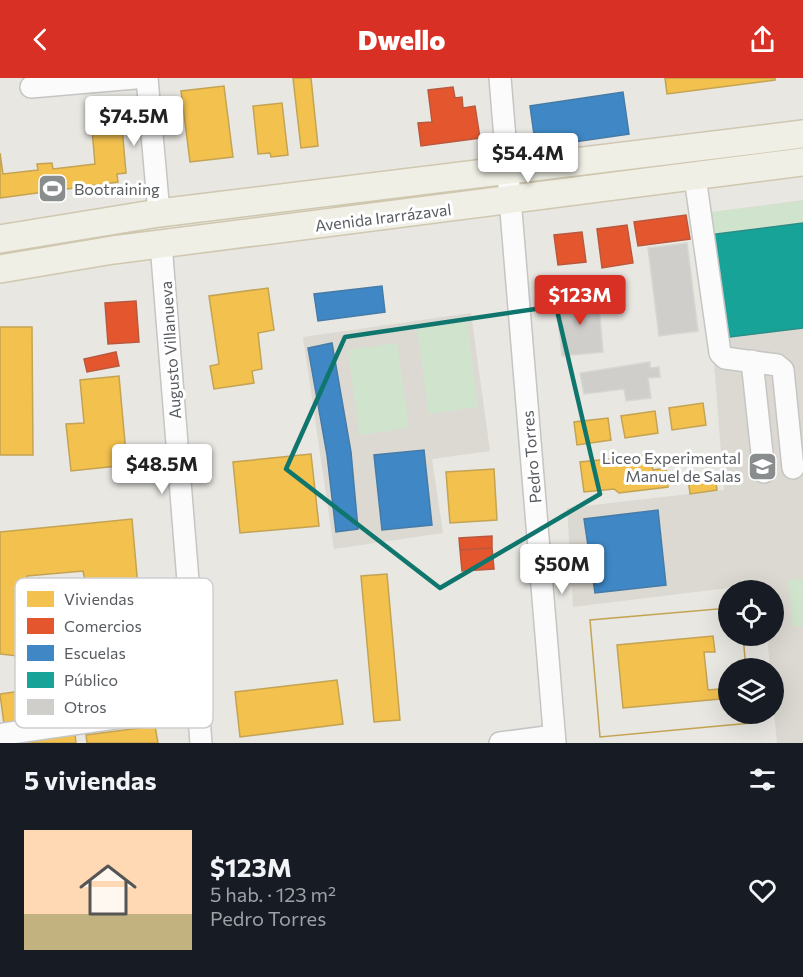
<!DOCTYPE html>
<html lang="es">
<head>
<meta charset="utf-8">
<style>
  :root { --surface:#171b24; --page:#242831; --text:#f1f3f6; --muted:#9ea1a6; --line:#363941; --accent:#d93025 }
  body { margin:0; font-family:Commissioner,sans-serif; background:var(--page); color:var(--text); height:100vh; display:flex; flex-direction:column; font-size:22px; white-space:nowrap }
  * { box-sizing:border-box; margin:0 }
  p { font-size:20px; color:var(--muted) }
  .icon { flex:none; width:33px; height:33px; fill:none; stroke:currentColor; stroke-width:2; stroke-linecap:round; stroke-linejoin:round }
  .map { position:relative; height:665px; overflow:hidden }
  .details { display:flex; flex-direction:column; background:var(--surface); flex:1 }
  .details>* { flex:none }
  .fabs { position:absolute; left:718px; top:502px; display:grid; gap:12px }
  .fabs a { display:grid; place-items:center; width:66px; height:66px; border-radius:50%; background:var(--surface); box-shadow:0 6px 24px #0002; font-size:30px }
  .price { position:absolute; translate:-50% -51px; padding:0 14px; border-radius:6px; background:#fff; color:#222; font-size:20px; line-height:39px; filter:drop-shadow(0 2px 3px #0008) }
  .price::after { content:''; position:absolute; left:50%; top:36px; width:18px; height:14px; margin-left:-9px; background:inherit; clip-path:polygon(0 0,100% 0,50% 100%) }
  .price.active { background:var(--accent); color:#fff }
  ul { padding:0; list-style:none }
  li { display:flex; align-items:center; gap:18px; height:150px; padding:0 24px }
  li+li { border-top:2px solid var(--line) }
  li span { display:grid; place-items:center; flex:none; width:168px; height:120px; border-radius:0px; color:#555 }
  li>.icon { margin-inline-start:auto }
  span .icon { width:72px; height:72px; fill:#fffc; stroke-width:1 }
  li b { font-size:26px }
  h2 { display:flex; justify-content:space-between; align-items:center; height:72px; padding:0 24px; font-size:26px }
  header { display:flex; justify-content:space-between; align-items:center; height:78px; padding:0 24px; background:var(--accent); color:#fff; font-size:27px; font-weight:800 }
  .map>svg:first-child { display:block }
  .education { fill:#dcd9d2 }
  .green { fill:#d0e4cd }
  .homes { fill:#f2c14e; stroke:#c4a353; stroke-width:1.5; fill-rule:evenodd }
  .shops { fill:#e4572e; stroke:#ba583d; stroke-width:1.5 }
  .schools { fill:#3f88c5; stroke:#467ba7; stroke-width:1.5 }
  .public { fill:#17a398; stroke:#2a8e87; stroke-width:1.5 }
  .building { fill:#cfcecb; stroke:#d7d6d2; stroke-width:1.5 }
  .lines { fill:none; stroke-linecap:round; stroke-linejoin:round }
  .minor-casing { stroke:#c5c5c4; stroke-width:24 }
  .major-casing { stroke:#cfc7b0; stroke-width:30 }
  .minor { stroke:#fcfbfb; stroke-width:21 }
  .major { stroke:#f0efe5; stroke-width:27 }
  .marked { fill:none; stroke:#0f766e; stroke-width:4.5; stroke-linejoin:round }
  .labels { text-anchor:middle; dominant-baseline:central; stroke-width:6; stroke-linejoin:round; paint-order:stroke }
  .poi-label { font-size:16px; fill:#585c60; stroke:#fff; text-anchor:start }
  .street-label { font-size:16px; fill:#585c60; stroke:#fff }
  .key { fill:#fff; stroke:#cdcecf; stroke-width:1.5 }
  .key-label { font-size:16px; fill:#585c60 }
</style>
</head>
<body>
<header><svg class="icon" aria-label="back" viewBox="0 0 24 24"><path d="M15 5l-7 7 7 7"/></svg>Dwello<svg class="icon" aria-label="share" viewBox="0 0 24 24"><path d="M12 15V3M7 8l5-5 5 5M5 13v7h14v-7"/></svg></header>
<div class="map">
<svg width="803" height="665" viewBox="0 0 803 665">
  <rect width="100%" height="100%" fill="#e8e7e2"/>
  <path class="education" d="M803 122V665H777L774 636V591H770L767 558H774V513H762L761 506 573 529 567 430 724 412 713 273 697 136Z
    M471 235 490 373 432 381 443 455 334 471 303 259Z"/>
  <path class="green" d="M803 123V144L715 156 712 134Z
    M467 244 478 329 429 336 417 251Z
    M397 265 409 350 359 357 348 272Z
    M803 501V548L793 549 788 502Z"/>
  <path class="homes" d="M293 0H311L318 68 301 70Z
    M665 0H775V2L667 16Z
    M224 8 233 79 190 84 181 13Z
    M282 25 288 77 271 79 270 75 258 76 253 28Z
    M120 26 126 95 117 96 118 104 0 120V75L3 96 38 92 37 86 52 85 53 91 95 86 90 28Z
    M268 210 274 252 258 255 262 291 252 293 254 305 214 311 210 288 219 286 209 218Z
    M0 249H32L33 377H0Z
    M119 298 127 387 71 393 66 346 84 345 80 302Z
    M703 325 706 347 672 352 669 330Z
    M655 333 658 355 625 360 621 338Z
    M608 340 611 362 577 367 574 344Z
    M311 376 319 448 240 455 233 384Z
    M650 377 653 392 666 390 668 409 619 415 614 411 584 414 580 384Z
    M494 391 497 442 450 445 446 394Z
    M715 397 717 412 690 416 688 400Z
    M132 441 143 566 100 570 83 493 27 498 18 578 0 576V454Z
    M387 496 400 642 374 644 361 498Z
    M729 530V558H743L746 591H729V636H750L751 645 600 659 590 542ZM713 558 715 574H704L708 612 719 611 720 621 623 630 617 567Z
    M729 530V558H743L746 591H729V636H750L751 645 600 659 590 542Z
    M337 602 343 646 240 659 235 614Z
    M69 606 73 636 4 646 0 616Z
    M155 648 158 665H87L86 657Z
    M75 656 76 665H12Z"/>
  <path class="shops" d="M453 9 455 20 462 19 463 30 475 28 480 60 421 68 418 45 432 44 428 12Z
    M686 137 690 161 638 168 634 144Z
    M627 147 633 185 602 190 597 151Z
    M582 154 586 184 558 187 554 157Z
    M136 223 139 264 108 266 105 225Z
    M116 274 119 288 87 294 84 281Z
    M492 458V470L460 472 459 460Z
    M492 470 494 491 462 493 460 472Z"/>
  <path class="schools" d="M623 14 629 56 539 69 535 64 530 28Z
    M382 208 385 234 318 243 314 216Z
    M332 265 351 374 358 451 336 454 327 377 308 270Z
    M424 372 432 447 382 452 374 377Z
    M658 432 666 507 595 515 584 441Z"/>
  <path class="public" d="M803 145V250L722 260 709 157Z"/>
  <path class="building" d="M687 165 698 253 659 258 648 170Z
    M598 218 603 274 562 278 556 222Z
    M650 284V290L659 289 660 299 648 300 651 320 626 323 624 311 584 316 580 295Z"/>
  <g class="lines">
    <defs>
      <path id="minor" d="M147 0 159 135
        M500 0 555 665
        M31 9 135 0
        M695 99 720 275 725 280 777 287 783 292 793 390
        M161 166 201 665
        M752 283 764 394
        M4 656 198 628
        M500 665 554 658"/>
      <path id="major" d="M0 161 159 135 803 56
        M0 191 113 172 803 84"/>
    </defs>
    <use href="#minor" class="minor-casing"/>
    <use href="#major" class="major-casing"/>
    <use href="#minor" class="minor"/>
    <use href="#major" class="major"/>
  </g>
  <path class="marked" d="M556 228 600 416 440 510 286 391 345 259Z"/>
  <defs>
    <symbol id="stadium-square" viewBox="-11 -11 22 22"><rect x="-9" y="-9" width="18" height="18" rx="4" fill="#8a8d8e" stroke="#fff"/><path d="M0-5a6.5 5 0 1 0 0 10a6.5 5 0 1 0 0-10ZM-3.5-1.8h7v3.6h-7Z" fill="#fff"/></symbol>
    <symbol id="school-square" viewBox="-11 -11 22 22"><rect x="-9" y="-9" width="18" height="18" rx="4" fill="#8a8d8e" stroke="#fff"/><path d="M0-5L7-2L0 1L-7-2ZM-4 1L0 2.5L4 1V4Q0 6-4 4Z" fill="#fff"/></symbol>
  </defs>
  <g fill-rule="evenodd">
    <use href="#stadium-square" x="36" y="94" width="33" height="33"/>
    <use href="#school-square" x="746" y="372" width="33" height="33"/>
  </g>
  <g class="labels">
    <g class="poi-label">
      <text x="74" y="110">Bootraining</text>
      <text x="741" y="379" text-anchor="end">Liceo Experimental<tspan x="741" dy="18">Manuel de Salas</tspan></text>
    </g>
    <g class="street-label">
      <text transform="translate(383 139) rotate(-7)">Avenida Irarrázaval</text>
      <text transform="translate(170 272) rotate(-94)">Augusto Villanueva</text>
      <text transform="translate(531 379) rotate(-95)">Pedro Torres</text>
    </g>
  </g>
  <rect x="15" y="500" width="198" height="150" rx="9" class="key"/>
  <rect x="27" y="513" width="27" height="16" fill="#f2c14e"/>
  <rect x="27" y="540" width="27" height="16" fill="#e4572e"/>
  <rect x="27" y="567" width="27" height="16" fill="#3f88c5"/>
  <rect x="27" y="594" width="27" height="16" fill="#17a398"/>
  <rect x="27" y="621" width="27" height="16" fill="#cfcecb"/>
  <g class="key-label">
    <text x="64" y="527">Viviendas</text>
    <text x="64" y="554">Comercios</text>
    <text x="64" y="581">Escuelas</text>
    <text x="64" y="608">Público</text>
    <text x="64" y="635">Otros</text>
  </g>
</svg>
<div class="fabs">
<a><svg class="icon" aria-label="locate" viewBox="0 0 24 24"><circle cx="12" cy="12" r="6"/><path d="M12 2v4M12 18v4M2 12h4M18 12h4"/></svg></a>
<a><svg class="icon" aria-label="layers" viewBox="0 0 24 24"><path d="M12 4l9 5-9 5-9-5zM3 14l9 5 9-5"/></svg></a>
</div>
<b class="price" style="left:134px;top:69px">$74.5M</b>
<b class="price" style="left:528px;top:106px">$54.4M</b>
<b class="price active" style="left:580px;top:248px">$123M</b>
<b class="price" style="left:162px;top:417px">$48.5M</b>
<b class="price" style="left:562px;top:517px">$50M</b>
</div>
<section class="details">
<h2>5 viviendas<svg class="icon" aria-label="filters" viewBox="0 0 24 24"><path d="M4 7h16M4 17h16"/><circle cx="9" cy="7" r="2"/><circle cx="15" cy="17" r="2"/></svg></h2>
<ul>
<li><span style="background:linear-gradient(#ffd9b3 70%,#c2b280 0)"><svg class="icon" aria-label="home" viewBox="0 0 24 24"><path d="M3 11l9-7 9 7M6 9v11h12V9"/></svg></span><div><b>$123M</b><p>5 hab. · 123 m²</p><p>Pedro Torres</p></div><svg class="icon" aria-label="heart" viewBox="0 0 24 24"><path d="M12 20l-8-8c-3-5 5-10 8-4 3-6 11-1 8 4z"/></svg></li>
</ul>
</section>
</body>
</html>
